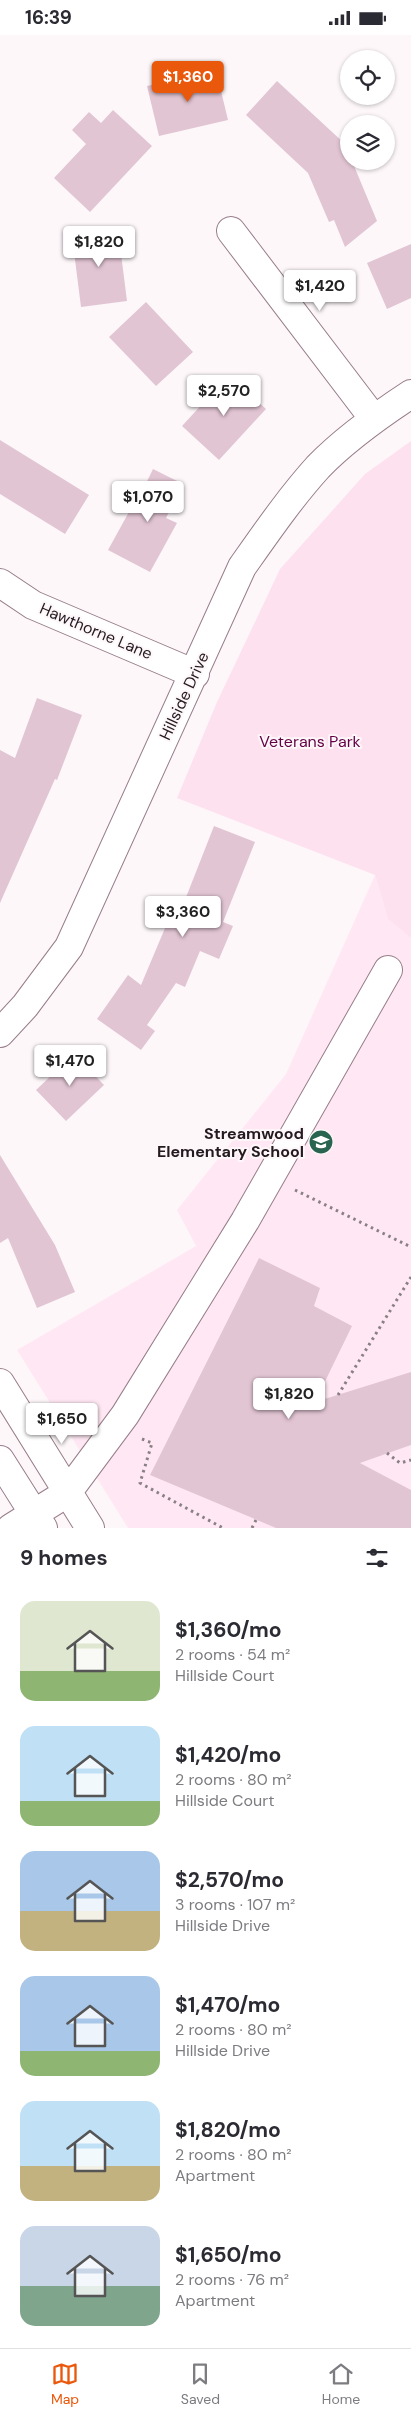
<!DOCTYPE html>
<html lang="en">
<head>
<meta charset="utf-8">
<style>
  :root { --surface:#fff; --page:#f2f2f3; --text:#2b2b33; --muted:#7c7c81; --line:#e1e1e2; --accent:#ea580c }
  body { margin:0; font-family:"DM Sans",sans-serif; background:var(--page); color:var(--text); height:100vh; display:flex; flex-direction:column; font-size:19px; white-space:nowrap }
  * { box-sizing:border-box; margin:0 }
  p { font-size:16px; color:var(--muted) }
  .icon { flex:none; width:28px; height:28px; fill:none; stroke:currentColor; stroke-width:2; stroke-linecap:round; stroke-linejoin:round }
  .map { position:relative; height:1493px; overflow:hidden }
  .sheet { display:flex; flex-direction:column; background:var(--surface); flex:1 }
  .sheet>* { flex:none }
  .fabs { position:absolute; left:340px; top:15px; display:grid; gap:10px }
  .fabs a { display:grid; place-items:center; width:55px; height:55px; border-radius:50%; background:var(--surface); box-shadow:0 1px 4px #0004; font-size:25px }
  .price { position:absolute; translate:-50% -42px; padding:0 11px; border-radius:5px; background:#fff; color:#222; font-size:16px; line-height:32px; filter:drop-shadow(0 1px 2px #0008) }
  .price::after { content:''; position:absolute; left:50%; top:30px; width:15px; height:11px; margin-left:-8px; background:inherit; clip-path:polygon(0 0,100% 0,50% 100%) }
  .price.active { background:var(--accent); color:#fff }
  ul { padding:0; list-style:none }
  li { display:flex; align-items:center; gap:15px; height:125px; padding:0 20px }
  li span { display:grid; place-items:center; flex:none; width:140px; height:100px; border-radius:15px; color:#555 }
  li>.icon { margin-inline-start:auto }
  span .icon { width:60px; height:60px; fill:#fffc; stroke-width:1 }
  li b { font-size:21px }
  h2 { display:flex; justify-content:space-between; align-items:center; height:60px; padding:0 20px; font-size:21px }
  .status { display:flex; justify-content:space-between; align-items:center; height:35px; padding:0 25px; background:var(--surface); direction:ltr }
  .status svg { height:14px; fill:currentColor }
  .tab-bar { display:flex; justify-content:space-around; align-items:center; height:70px; border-top:1px solid var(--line); background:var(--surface); font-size:14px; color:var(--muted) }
  .tab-bar a { display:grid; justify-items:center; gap:2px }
  .tab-bar .active { color:var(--accent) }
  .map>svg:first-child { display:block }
  .built { fill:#ffe8f3 }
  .green { fill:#fee1ef }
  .building { fill:#e2c5d3 }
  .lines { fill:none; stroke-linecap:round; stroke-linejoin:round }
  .minor-casing { stroke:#977d8a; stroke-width:30 }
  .path { stroke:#888084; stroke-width:3; stroke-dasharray:2.5 4; stroke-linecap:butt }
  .minor { stroke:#fff; stroke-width:28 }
  .labels { text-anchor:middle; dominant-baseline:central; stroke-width:4; stroke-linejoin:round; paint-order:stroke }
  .street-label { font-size:16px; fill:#241a1f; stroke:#fdf7fa }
  .park-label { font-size:16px; fill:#650045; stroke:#fdf7fa }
  .poi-label { font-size:16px; font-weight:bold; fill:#241a1f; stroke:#fdf7fa; text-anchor:end }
</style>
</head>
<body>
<div class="status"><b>16:39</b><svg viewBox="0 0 49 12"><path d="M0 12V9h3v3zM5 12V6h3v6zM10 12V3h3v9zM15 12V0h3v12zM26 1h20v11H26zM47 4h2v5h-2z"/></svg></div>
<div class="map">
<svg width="411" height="1493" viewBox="0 0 411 1493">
  <rect width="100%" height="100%" fill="#fdf7fa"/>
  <path class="built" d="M375 840 388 883 411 903V1493H128L17 1315 196 1211 177 1175 286 1039Z"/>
  <path class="green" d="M411 406V903L388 884 375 840 177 763 217 667 280 534 365 439Z"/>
  <path class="building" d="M216 35 228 85 159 101 147 51Z
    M277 46 344 108 349 119V126H352L377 186 345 212 334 185 329 187 308 138 246 80Z
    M113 75 152 111 90 177 54 143 86 109 72 95 89 77 101 88Z
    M118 195 127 266 81 272 72 201Z
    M411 209V263L387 274 367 228Z
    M146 267 193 317 156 351 109 302Z
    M229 340 266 374 219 425 182 391Z
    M0 405 89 460 65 499 0 459Z
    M153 434 183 449 166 483 177 488 150 537 108 515 135 466 137 467Z
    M37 663 82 680 57 745 55 744 0 868V715L15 723Z
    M214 791 255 807 223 887 233 891 219 924 200 916 185 952 176 948 147 990 155 996 141 1015 97 984 128 940 141 950 176 867 183 870Z
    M74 1019 104 1050 66 1086 36 1055Z
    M0 1120 55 1210 75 1257 37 1273 8 1203 0 1208Z
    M259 1223 320 1253 314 1271 352 1291 315 1367 411 1337V1410L360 1428 411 1455V1493H276L150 1440Z"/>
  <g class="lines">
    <defs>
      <path id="minor" d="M231 196 374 384
        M0 548 33 570 195 639
        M0 998 25 971 69 912 242 532C266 498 290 463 318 432 345 404 379 380 411 359
        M0 1348 90 1493
        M0 1425 43 1493
        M11 1493 67 1458 125 1380 245 1186 388 935"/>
    </defs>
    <use href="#minor" class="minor-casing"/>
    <path class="path" d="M295 1155 411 1212
      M338 1360 411 1242
      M142 1404 152 1408 140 1448 223 1493
      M387 1418 400 1428 411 1425
      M252 1493 256 1485"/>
    <use href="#minor" class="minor"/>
  </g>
  <defs>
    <symbol id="school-disc" viewBox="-11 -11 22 22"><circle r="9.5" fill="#28644f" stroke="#fdf7fa"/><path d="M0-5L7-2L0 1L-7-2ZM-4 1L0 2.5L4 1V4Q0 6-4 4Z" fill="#fff"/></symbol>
  </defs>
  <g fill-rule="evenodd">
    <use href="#school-disc" x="307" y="1093" width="28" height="28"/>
  </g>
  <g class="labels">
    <g class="street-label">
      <text transform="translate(96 596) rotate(23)">Hawthorne Lane</text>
      <text transform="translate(184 661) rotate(-65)">Hillside Drive</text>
    </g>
    <g class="park-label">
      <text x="310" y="706">Veterans Park</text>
    </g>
    <g class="poi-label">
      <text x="304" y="1098">Streamwood<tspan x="304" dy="18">Elementary School</tspan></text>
    </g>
  </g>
</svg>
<div class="fabs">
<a><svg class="icon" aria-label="locate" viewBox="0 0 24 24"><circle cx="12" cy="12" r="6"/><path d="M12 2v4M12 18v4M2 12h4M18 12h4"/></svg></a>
<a><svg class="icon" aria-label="layers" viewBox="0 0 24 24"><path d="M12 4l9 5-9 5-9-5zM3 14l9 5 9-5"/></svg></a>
</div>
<b class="price active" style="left:188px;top:68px">$1,360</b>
<b class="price" style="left:99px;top:233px">$1,820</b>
<b class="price" style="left:320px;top:277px">$1,420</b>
<b class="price" style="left:224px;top:382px">$2,570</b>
<b class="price" style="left:148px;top:488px">$1,070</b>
<b class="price" style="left:183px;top:903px">$3,360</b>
<b class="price" style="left:70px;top:1052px">$1,470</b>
<b class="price" style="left:289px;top:1385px">$1,820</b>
<b class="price" style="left:62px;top:1410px">$1,650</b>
</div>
<section class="sheet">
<h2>9 homes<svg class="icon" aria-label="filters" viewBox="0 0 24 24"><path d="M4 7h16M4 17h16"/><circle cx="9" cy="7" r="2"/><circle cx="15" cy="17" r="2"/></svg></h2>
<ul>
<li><span style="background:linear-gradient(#dfe7d0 70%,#8fb573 0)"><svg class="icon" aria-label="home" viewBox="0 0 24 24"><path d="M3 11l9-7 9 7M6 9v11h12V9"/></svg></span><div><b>$1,360/mo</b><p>2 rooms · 54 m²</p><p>Hillside Court</p></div></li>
<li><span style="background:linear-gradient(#bfe0f5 75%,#8fb573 0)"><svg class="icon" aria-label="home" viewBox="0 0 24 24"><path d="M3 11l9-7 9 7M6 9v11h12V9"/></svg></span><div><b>$1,420/mo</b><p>2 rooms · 80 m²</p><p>Hillside Court</p></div></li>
<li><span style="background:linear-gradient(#a9c7e8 60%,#c2b280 0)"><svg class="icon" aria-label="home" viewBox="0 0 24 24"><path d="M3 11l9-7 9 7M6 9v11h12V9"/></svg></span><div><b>$2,570/mo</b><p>3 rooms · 107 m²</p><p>Hillside Drive</p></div></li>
<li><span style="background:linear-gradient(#a9c7e8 75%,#8fb573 0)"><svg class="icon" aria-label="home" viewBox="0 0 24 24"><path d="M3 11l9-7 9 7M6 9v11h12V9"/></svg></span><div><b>$1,470/mo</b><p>2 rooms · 80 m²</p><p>Hillside Drive</p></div></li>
<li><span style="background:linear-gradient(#bfe0f5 65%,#c2b280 0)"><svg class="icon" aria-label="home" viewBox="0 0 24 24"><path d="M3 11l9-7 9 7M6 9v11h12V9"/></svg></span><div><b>$1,820/mo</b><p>2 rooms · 80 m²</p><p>Apartment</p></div></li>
<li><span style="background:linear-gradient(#c9d6e8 60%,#7fa58c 0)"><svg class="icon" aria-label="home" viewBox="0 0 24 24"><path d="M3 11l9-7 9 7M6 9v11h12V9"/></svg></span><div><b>$1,650/mo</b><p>2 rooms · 76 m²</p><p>Apartment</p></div></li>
</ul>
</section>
<nav class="tab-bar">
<a class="active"><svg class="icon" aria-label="map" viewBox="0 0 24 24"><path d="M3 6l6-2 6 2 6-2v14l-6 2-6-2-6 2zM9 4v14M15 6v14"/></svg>Map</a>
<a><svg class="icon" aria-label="saved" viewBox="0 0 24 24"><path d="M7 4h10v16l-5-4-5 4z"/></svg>Saved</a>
<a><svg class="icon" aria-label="home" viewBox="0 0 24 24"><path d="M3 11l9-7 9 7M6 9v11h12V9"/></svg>Home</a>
</nav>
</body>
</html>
